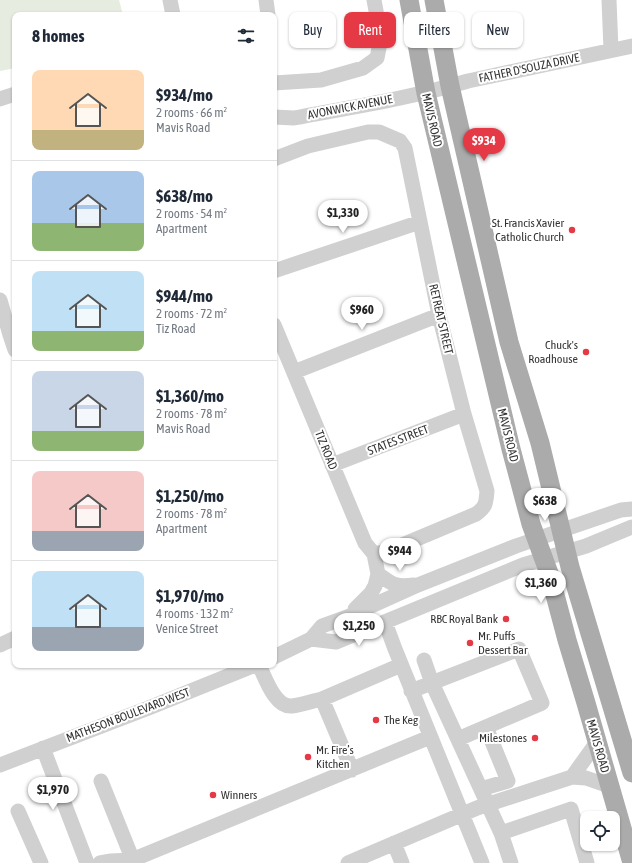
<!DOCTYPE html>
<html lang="en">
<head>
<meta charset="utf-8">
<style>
  :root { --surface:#fff; --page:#f2f2f3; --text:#1f2937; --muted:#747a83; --line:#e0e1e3; --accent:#e63946 }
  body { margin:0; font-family:"Asap Condensed",sans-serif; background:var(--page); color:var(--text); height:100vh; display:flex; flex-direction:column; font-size:15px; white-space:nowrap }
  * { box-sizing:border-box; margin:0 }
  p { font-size:13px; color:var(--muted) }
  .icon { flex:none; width:22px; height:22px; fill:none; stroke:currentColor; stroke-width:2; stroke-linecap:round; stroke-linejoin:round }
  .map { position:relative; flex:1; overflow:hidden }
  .drawer { position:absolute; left:12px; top:12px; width:265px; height:656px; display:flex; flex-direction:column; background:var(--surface); border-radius:8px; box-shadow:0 1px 3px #0004 }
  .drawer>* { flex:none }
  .hud { position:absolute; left:289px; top:12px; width:283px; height:36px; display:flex; gap:8px }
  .controls { position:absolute; left:580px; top:811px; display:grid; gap:8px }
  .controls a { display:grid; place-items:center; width:40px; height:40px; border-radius:8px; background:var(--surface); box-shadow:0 1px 3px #0004; font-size:20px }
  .price { position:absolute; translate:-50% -34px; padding:0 9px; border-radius:14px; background:#fff; color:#222; font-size:13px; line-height:26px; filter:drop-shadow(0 1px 2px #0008) }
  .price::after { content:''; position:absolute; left:50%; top:24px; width:12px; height:9px; margin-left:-6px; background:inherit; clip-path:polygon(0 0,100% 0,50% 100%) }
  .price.on { background:var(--accent); color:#fff }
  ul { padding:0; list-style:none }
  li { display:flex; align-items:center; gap:12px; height:100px; padding:0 20px }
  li+li { border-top:1px solid var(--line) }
  li span { display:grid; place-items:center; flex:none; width:112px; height:80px; border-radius:8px; color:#555 }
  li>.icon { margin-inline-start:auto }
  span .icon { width:48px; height:48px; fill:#fffc; stroke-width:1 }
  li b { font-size:17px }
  h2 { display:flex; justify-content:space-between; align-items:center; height:48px; padding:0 20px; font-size:17px }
  .tag { padding:0 14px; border-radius:8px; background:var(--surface); box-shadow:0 1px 3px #0004; font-size:14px; line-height:36px }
  .tag.on { background:var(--accent); color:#fff }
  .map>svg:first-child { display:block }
  .green { fill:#e6ecdf }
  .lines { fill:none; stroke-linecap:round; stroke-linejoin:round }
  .minor { stroke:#d0d0d0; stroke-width:15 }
  .major { stroke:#ababab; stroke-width:19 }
  .poi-dot { fill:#e63946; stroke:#fff; stroke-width:1.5 }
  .labels { text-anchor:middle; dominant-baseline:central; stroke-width:4; stroke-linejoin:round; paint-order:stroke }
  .street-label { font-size:12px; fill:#333; stroke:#fff }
  .poi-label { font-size:12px; fill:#333; stroke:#fff; text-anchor:end }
</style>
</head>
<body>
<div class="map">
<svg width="632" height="863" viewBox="0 0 632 863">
  <rect width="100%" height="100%" fill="#fff"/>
  <path class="green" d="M0 0H119L123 15H15V68L0 71Z"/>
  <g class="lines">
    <path class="minor" d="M170 0 173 15
      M266 0 268 15
      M609 0 611 50
      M274 83 321 80 363 68 377 58 381 38 374 0
      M0 99 15 94
      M274 117 294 118C352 107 411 98 468 81L632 46
      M274 159 308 146 368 132H379L400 141 405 148 439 315 464 414 487 491C486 503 486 507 476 514L388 551 374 554
      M274 271 420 222
      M0 300 10 335 15 350
      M274 325 365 543 374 554 378 574 375 586 371 593 355 609
      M294 372 439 315
      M332 465 464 414
      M378 574C394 585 394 587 414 585
      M385 622 395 649 482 863
      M311 639 336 642 523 565 586 546 632 527
      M0 645 15 638
      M274 657 311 639 322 626 347 617 418 585 516 546 621 510 632 509
      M424 660 432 683 501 833 511 863
      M259 665C265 677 275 708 292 706 302 705 312 701 322 699L352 770
      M411 691 519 649 542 703 458 739
      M322 699 401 665
      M43 748 87 863
      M0 765 151 707 255 665
      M572 777 597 742
      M101 781 134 863
      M481 789 508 781 486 727
      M18 811 41 863
      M501 833 571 809 587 863
      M394 843 402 863
      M100 863 111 861 132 860 430 737
      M348 863 477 808 572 777 586 778 609 786"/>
    <path class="major" d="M409 0 426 93 511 449 531 524 550 576 567 640 586 703 632 863
      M434 0 450 86 509 342 540 443 570 567 632 773"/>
  </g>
  <g class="poi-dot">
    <circle cx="572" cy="230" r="4"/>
    <circle cx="586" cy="352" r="4"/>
    <circle cx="506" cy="619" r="4"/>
    <circle cx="470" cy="643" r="4"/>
    <circle cx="376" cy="720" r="4"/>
    <circle cx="535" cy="738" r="4"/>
    <circle cx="308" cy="757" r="4"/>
    <circle cx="213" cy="795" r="4"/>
  </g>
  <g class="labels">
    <g class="street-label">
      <text transform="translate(529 68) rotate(-12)">FATHER D'SOUZA DRIVE</text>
      <text transform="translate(350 107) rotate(-11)">AVONWICK AVENUE</text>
      <text transform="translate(432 120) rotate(77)">MAVIS ROAD</text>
      <text transform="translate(441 319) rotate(77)">RETREAT STREET</text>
      <text transform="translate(508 435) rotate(76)">MAVIS ROAD</text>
      <text transform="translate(398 440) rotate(-21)">STATES STREET</text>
      <text transform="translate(326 450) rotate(68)">TIZ ROAD</text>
      <text transform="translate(128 715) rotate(-21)">MATHESON BOULEVARD WEST</text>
      <text transform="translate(598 746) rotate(74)">MAVIS ROAD</text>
    </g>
    <g class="poi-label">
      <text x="564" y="223">St. Francis Xavier<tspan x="564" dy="14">Catholic Church</tspan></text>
      <text x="578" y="345">Chuck's<tspan x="578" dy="14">Roadhouse</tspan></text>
      <text x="498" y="619">RBC Royal Bank</text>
      <text x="478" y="636" text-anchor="start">Mr. Puffs<tspan x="478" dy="14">Dessert Bar</tspan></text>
      <text x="384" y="720" text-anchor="start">The Keg</text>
      <text x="527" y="738">Milestones</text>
      <text x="316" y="750" text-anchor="start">Mr. Fire’s<tspan x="316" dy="14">Kitchen</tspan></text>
      <text x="221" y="795" text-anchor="start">Winners</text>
    </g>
  </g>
</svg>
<div class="controls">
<a><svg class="icon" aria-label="locate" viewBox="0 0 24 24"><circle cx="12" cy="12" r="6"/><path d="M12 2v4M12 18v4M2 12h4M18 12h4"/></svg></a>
</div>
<b class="price on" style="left:484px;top:162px">$934</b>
<b class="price" style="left:343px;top:234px">$1,330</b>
<b class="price" style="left:362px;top:331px">$960</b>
<b class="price" style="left:545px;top:522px">$638</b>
<b class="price" style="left:400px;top:572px">$944</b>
<b class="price" style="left:541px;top:604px">$1,360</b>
<b class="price" style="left:359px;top:647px">$1,250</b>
<b class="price" style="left:53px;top:811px">$1,970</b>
<div class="hud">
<a class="tag">Buy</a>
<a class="tag on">Rent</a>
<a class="tag">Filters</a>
<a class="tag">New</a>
</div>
<section class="drawer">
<h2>8 homes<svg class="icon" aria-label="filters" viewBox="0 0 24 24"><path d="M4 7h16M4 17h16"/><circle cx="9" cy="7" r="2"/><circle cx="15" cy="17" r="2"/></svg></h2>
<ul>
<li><span style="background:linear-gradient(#ffd9b3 75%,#c2b280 0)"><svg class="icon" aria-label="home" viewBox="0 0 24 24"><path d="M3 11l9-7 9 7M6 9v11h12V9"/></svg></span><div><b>$934/mo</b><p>2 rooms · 66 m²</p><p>Mavis Road</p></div></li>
<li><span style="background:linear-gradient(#a9c7e8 65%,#8fb573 0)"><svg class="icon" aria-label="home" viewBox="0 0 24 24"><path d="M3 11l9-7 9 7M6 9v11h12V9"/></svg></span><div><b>$638/mo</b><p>2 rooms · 54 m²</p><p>Apartment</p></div></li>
<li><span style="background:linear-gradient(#bfe0f5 75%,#8fb573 0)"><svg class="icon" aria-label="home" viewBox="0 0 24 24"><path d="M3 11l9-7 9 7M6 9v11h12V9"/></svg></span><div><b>$944/mo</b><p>2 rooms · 72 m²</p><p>Tiz Road</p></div></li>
<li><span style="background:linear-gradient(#c9d6e8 75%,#8fb573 0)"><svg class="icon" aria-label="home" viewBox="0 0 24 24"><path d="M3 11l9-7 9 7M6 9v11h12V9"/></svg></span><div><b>$1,360/mo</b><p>2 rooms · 78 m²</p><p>Mavis Road</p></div></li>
<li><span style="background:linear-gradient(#f6c9c9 75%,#9aa5b1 0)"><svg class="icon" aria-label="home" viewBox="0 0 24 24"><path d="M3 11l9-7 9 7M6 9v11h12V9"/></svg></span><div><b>$1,250/mo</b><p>2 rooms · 78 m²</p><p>Apartment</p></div></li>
<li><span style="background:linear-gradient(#bfe0f5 70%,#9aa5b1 0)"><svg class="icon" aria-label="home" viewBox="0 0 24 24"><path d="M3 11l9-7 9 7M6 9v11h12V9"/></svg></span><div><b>$1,970/mo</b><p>4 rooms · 132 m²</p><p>Venice Street</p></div></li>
</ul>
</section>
</div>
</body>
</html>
